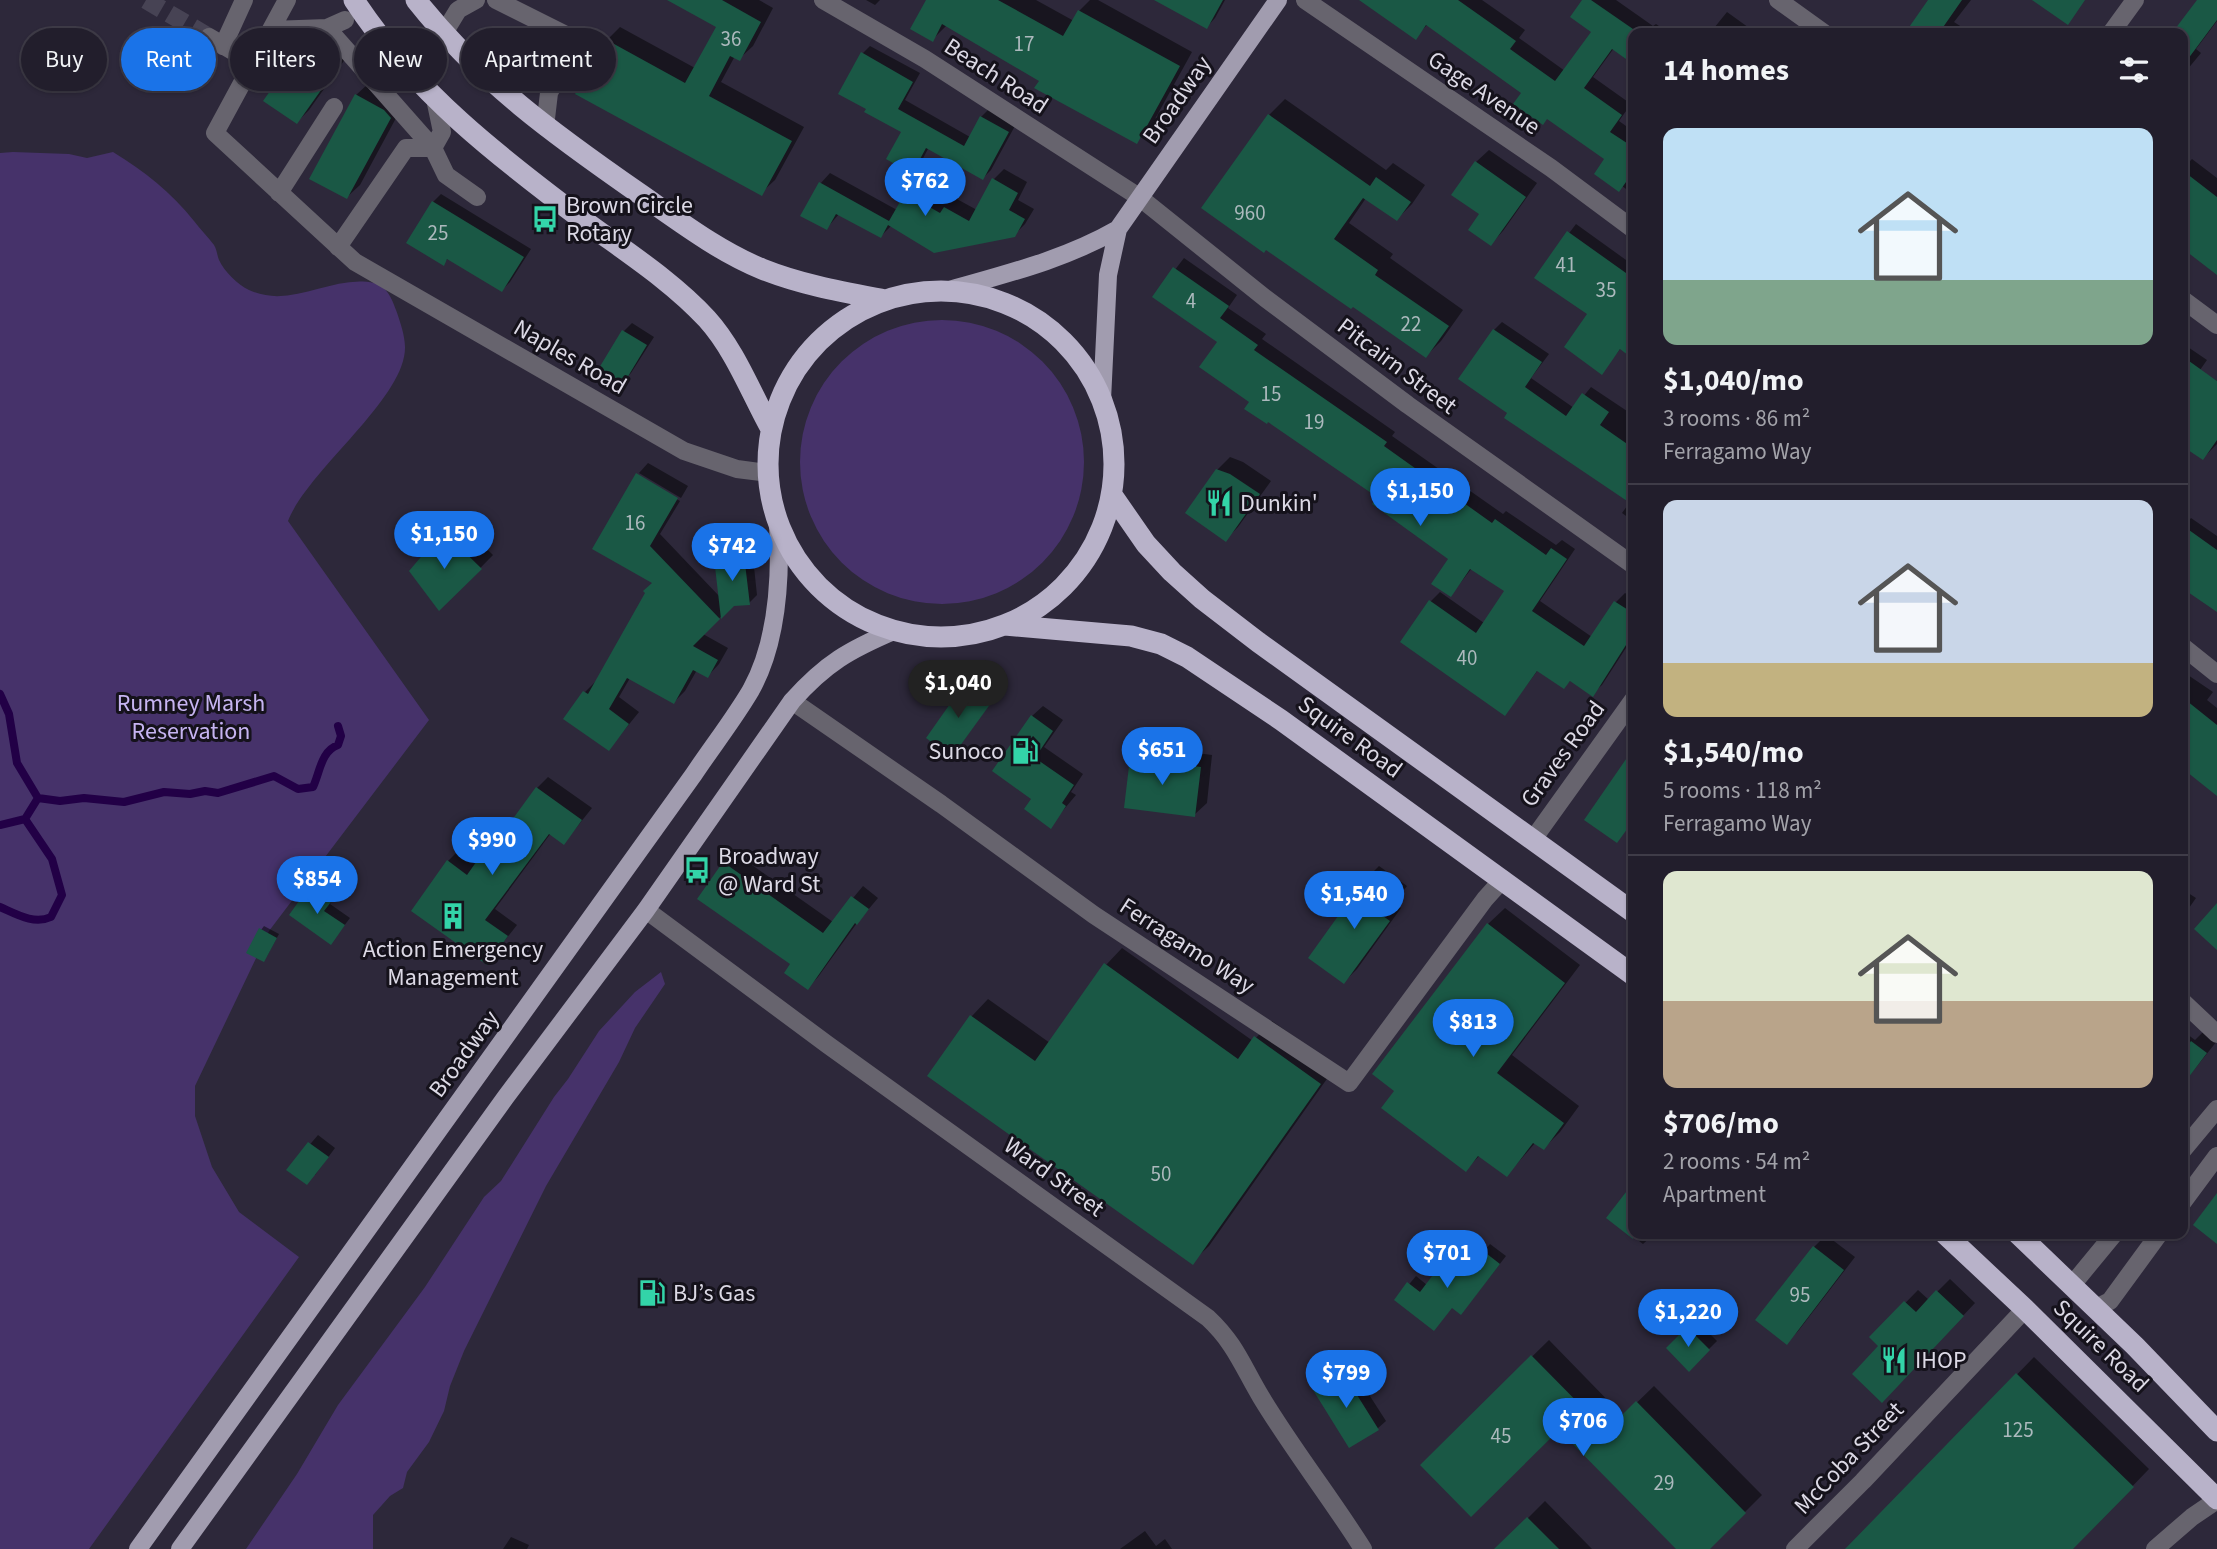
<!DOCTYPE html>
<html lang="en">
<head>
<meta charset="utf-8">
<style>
  :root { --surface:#221e2c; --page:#2e2b38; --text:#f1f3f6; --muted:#a2a2a9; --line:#3f3c48; --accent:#1a73e8 }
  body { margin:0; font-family:"Source Sans 3",sans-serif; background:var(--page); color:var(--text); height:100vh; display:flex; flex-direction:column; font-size:26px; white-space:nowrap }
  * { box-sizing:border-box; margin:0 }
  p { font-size:23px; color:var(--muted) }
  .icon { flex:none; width:38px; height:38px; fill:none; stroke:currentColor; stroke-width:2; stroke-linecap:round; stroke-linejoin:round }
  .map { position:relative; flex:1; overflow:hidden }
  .sheet { position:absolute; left:1628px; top:28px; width:560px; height:1211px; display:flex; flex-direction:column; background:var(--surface); border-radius:14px; box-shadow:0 2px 5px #0004,0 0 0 2px var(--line) }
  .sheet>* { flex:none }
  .guide { position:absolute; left:21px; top:28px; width:665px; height:63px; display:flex; gap:14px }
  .price { position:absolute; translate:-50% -60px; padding:0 16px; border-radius:24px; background:var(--accent); color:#fff; font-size:23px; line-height:46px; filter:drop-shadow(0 2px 4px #0008) }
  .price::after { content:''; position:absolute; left:50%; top:42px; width:21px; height:16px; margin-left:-10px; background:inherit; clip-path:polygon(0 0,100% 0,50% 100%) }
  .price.selected { background:#222; color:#fff }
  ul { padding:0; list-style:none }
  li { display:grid; align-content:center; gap:14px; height:371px; padding:0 35px }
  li+li { border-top:2px solid var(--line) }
  li span { display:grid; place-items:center; height:217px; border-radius:14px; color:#555 }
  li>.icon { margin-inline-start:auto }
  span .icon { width:126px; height:126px; fill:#fffc; stroke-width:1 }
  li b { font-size:30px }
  h2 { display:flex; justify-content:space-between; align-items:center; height:84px; padding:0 35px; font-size:30px }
  .pill { padding:0 24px; border-radius:32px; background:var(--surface); box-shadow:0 2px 5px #0004,0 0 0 2px var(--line); font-size:24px; line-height:63px }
  .pill.selected { background:var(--accent); color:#fff }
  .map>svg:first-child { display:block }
  .green { fill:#46326a }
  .shadow { fill:#0007 }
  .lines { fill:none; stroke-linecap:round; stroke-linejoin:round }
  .stream { stroke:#220046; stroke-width:8 }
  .building { fill:#1a5845 }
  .minor-tunnel { stroke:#474354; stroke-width:18; stroke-dasharray:18 9; stroke-linecap:butt }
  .minor { stroke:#67646e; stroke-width:18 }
  .major { stroke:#a19caf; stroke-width:18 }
  .highway { stroke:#b8b2c9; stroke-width:21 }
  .labels { text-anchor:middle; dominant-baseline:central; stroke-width:6; stroke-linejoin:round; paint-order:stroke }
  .number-label { font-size:21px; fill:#acb9bd }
  .street-label { font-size:24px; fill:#dcd9e5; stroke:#15121b }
  .poi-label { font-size:24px; fill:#dcd9e5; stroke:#15121b; text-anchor:start }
  .park-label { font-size:24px; fill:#c6b4f1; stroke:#15121b }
</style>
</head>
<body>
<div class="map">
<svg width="2217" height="1549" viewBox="0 0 2217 1549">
  <rect width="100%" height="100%" fill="#2d283a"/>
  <path class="green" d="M13 152 69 154 87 158 113 152C144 171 171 192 194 221 200 229 208 237 214 245 217 250 217 255 219 260 224 271 238 285 249 290 291 310 332 274 374 283 387 286 392 299 396 310 400 321 405 336 405 347 406 398 308 470 288 521L429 720 269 931 195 1086V1116L212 1167 239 1212 299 1257 89 1549H0V153Z
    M800 462a142 142 0 1 1 284 0a142 142 0 1 1-284 0Z
    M661 972 665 984 635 1028 619 1062 546 1186 464 1351 450 1386 444 1411 429 1442 407 1472 403 1488 390 1496 373 1515V1549H246L297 1474 338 1405 425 1287 484 1197 501 1181 554 1097 568 1079 599 1031 635 992Z"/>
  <path class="shadow" d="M671 0H759L773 8 753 46 739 59 735 56 721 82 804 127 775 180 761 193 594 63 608 49 607 40 620 27 695 68 718 26Z
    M866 0H880L875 5Z
    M928 0H1036L1074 21 1079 11 1090 0H1098L1192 52 1150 128 1136 142 1041 80 947 25 932 40Z
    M1171 0H1225L1215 18 1207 27Z
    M1362 0H1482L1525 30 1519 38 1565 71 1593 31 1584 0H1616L1653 26 1656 24 1669 33H1633L1614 48 1593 77 1631 104 1619 121 1633 131V194L1622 186 1607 158 1523 92 1427 25 1415 37Z
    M1931 0H1971L1954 22 1971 33H1907Z
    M2199 0H2217V21L2196 49 2201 53 2182 76V33H2174Z
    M1727 12 1752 30 1749 33H1710Z
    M320 28 353 48 309 110 297 122 307 41Z
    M870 46 920 73 905 100 970 137 981 117 989 109 1016 124 991 170 983 178 929 147 920 164 912 172 903 132 862 54Z
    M369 83 403 105 360 185 347 197 356 95Z
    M1285 99 1386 170 1393 163 1425 185 1412 204 1397 219 1366 198 1349 223 1393 254 1390 258 1463 310 1441 341 1426 356 1353 305 1203 208 1269 115Z
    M1489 150 1537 183 1503 231 1491 244 1482 214 1476 162Z
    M2192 159 2217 178V269L2182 246V169Z
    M1004 169 1027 182 1018 200 1034 209 1025 224 1014 235 892 225 881 236 839 214 827 228 820 184 830 173 897 210 906 194 916 184 950 203 955 198 977 210 993 180Z
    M441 194 531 249 510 282 502 290 449 258 443 263 433 202Z
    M1576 224 1633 265V356L1621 348 1602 372 1590 314 1536 277Z
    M1184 258 1237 295 1228 308 1266 334 1262 339 1395 432 1392 436 1503 514 1506 511 1556 545 1562 540 1575 549 1540 601 1592 637 1616 602 1625 593 1633 598V637L1602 685 1592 694 1571 680 1564 687 1538 670 1505 714 1402 641 1431 601 1440 592 1484 623 1506 591 1472 568 1451 595V558L1379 496 1251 401 1220 341 1155 296Z
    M1502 322 1549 354 1531 378 1574 408 1591 387 1633 415V521L1622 513 1630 502 1461 379 1494 330Z
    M632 323 654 337 631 373 623 381 624 331Z
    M2182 343 2207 360 2200 370 2217 381V444L2203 458 2182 422Z
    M1230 457 1243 462 1271 481 1238 527 1226 539 1217 470Z
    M648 463 688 486 681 498 639 473Z
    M638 474V477L680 501 660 534 720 597 716 559 724 551 752 548 757 595 749 603 733 605 703 634 728 648 719 664 708 676 697 670 685 691 674 702 630 678 619 697 639 712 609 749 585 692 596 681 654 582 594 548Z
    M2182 518 2188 522 2191 518 2217 536V610L2182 581Z
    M457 520 493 555 440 609 411 571Z
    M2182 671 2213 692 2207 700 2217 708V793L2182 750Z
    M969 682 993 699 956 751 966 685Z
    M1043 706 1063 720 1044 747 1083 774 1071 792 1076 795 1050 826 1033 798 1032 716Z
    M1144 746 1212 755 1207 803 1194 815 1132 759Z
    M548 777 592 808 564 843 551 833 495 909 517 925 487 963 448 861 459 850 477 864 502 830 512 819 514 821 537 788Z
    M735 853 833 922 863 886 878 898 857 923 818 977 808 988 725 863Z
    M1379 866 1407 886 1394 903 1401 908 1357 969 1344 982 1367 878Z
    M317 882 336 895 330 904 350 918 331 943 310 888Z
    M2182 889 2196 898 2182 918Z
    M1505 908 1580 965 1512 1055 1579 1106 1560 1132 1544 1148 1536 1142 1507 1175 1480 1155 1466 1170 1396 1091 1488 924Z
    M264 926 279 934 267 956 261 930Z
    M1122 948 1253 1041 1272 1021 1336 1066 1209 1246 1192 1262 929 1076 972 1016 988 999 1050 1043 1106 965Z
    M2204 1031 2217 1041 2182 1085V1038L2187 1034 2195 1040Z
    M318 1135 335 1148 315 1175 289 1169Z
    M1608 1218 1633 1234H1654L1643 1244Z
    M1826 1235 1855 1257 1799 1330 1787 1343 1814 1247Z
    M1490 1244 1506 1256 1468 1305 1452 1307 1396 1300 1416 1276 1427 1285 1454 1253 1472 1266Z
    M1950 1279 1975 1303 1895 1388 1881 1346 1872 1337 1918 1290 1929 1300Z
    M1696 1320 1717 1341 1689 1369 1668 1348Z
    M1549 1340 1623 1416 1654 1386 1762 1495 1708 1549H1679L1559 1427 1422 1465Z
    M2034 1357 2149 1469 2072 1549H1847Z
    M1350 1365 1386 1421 1377 1429 1315 1390 1323 1382Z
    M1545 1501 1592 1549H1497Z
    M1145 1531 1156 1546 1165 1539 1172 1549H1120Z
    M511 1537 529 1545 527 1549H503Z"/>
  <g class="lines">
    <path class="stream" d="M0 694 9 714 17 763 38 798
      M0 825 25 819 38 798 60 801 84 798 124 802 164 792 190 794 205 791 218 793 274 776 298 789 313 787C320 772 321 751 338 745L341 736 338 726
      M0 907C16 914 34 925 51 917L62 895 52 859 25 819"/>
  </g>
  <path class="building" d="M667 0H722L761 22 740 61 730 56 709 96 792 141 762 196 575 94 593 62 601 61 606 56 607 50 603 43 605 39 685 83 716 27Z
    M926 0H998L1063 36 1078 10 1180 66 1137 144 1034 88 1039 81 942 24 933 42 910 29Z
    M1154 0H1223L1207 29Z
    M1359 0H1458L1516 41 1510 49 1555 81 1591 32 1570 17 1582 0H1591L1633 29V64L1612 49 1584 88 1622 115 1610 132 1633 147V172L1619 192 1594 174 1604 159 1547 119 1543 125 1513 104 1521 93 1426 25 1416 40Z
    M1928 0H1962L1939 33H1905Z
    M2032 0H2085L2068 25Z
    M2197 0H2217V20L2182 67V33H2172Z
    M306 40H315L341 62 297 124 263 101Z
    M861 52 913 82 898 109 964 146 980 116 1009 132 983 180 926 148 912 174 886 159 901 132 864 112 866 109 838 94Z
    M355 94 384 110 391 118 347 199 309 179Z
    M1268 114 1370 186 1376 177 1411 202 1397 221 1363 198 1334 239 1378 270 1375 275 1449 326 1426 358 1353 307 1351 309 1266 250 1264 253 1201 208Z
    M1475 161 1526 197 1491 246 1468 230 1479 214 1451 195Z
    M2182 170 2217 197V275L2182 248Z
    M992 178 1018 193 1009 210 1025 219 1015 237 934 253 888 225 881 238 836 214 827 230 800 216 819 182 889 221 905 193 940 213 944 207 969 221Z
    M432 201 524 257 502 292 447 259 444 266 406 243Z
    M1567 231 1633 278V359L1620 349 1602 375 1564 347 1587 314 1534 278Z
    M1173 267 1229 306 1220 318 1258 345 1254 350 1387 442 1384 446 1492 523 1495 519 1546 555 1551 548 1567 559 1532 611 1584 646 1614 601 1633 613V634L1593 697 1570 681 1564 689 1537 671 1505 716 1400 642 1429 600 1476 633 1504 591 1470 569 1451 597 1431 584 1448 559 1372 504 1377 497 1268 422 1267 424 1244 409 1249 402 1199 367 1217 342 1152 297Z
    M1493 329 1542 362 1525 387 1566 416 1582 393 1609 412 1600 425 1633 448V505L1504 418 1507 413 1458 379Z
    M622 330 647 345 624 383 599 368Z
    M2182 356 2217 381V440L2203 460 2182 446Z
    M1216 469 1230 474 1260 494 1226 542 1185 513Z
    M636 473 678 498 650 546 720 619 693 646 718 660 708 678 693 670 674 704 627 678 609 709 629 724 609 751 563 719 583 691 588 694 645 593 643 591 652 583 592 549Z
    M2182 525 2217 550V612L2182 588Z
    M443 531 482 569 439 611 409 571Z
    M744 555 750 605 734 606 721 619 714 558Z
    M964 684 991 703 952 757 926 738Z
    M2182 697 2217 725V796L2182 768Z
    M1031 715 1053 731 1035 758 1074 785 1062 803 1066 806 1051 829 1024 809 1031 799 992 771Z
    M1633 749V821L1617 843 1584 820Z
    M1130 758 1201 767 1195 817 1124 808Z
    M536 787 582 820 564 845 549 834 485 920 508 936 487 965 411 911 447 860 467 875 500 828 504 831Z
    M723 862 823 933 851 896 869 909 857 925 855 923 808 990 784 973 790 964 697 899Z
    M1366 877 1396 899 1383 916 1390 921 1344 984 1308 958Z
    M309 887 331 902 324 911 345 925 331 945 289 915Z
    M2217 903V950L2194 929Z
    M1487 923 1565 983 1497 1073 1564 1123 1544 1150 1533 1143 1507 1177 1478 1156 1466 1172 1381 1108 1394 1091 1372 1074Z
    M259 928 277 938 264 962 246 953Z
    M1104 963 1238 1059 1254 1036 1321 1084 1193 1265 927 1076 970 1015 1035 1061Z
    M2191 1041 2207 1053 2182 1086V1053Z
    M308 1142 329 1157 307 1185 286 1170Z
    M1633 1183V1239L1606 1218Z
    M2217 1193V1244L2193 1225Z
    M1813 1246 1844 1270 1787 1345 1755 1320Z
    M1482 1250 1500 1264 1461 1315 1452 1308 1434 1331 1394 1300 1407 1282 1420 1292 1445 1259 1464 1273Z
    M1936 1290 1964 1316 1882 1403 1852 1374 1878 1346 1869 1337 1904 1301 1916 1312Z
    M1687 1327 1710 1350 1689 1372 1666 1348Z
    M1531 1355 1606 1431 1636 1401 1746 1513 1710 1549H1676L1559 1430 1471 1517 1420 1465Z
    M1342 1371 1379 1430 1349 1448 1313 1390Z
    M2016 1373 2134 1487 2073 1549H1845Z
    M1527 1517 1559 1549H1494Z"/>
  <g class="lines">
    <path class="minor-tunnel" d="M146 0 209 37"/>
    <path class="minor" d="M287 0 215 133 355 262 684 451 737 469 768 473
      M496 0 576 40 549 93 545 127
      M823 0 925 59 1139 197 1265 298 1408 405 1633 565
      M1305 0 1551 168 1633 229
      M1778 0 1824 33
      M327 28 345 20
      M271 30 327 28 433 148 446 175 477 197
      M444 33 458 10 476 0
      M2111 33 2135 0
      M209 37 253 63
      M576 40 596 51
      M223 46 244 0
      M279 193 334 107
      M338 247 406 148H433L442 132 435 99
      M2182 299 2217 325
      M2182 646 2217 674
      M792 701 941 804 1094 915 1349 1083 1485 899 1503 879
      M1534 838 1633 700
      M646 910 828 1045 1208 1318C1235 1343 1243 1367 1261 1397 1293 1450 1331 1498 1363 1549
      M2182 1001 2217 1034
      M2182 1151 2217 1109
      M2182 1203 2217 1156
      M2072 1285 2114 1234
      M2096 1308 2110 1301 2159 1234
      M1795 1549 1863 1481 2025 1309
      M2155 1549 2192 1517 2217 1500"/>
    <path class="major" d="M946 291C1005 274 1064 260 1118 229
      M1102 400 1108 275 1118 229 1278 0
      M138 1549 694 774C712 747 734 719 751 690 778 641 781 577 778 523
      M180 1549 505 1098 646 910 792 701C826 663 849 650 896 630"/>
    <path class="highway" d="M354 0C414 92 500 158 587 223 628 253 673 282 707 319 735 350 751 393 771 429
      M416 0C481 82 555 135 640 194 679 221 718 251 762 269 802 285 843 292 885 300
      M768 464a173 173 0 1 1 346 0a173 173 0 1 1-346 0Z
      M1112 495 1146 544 1172 572 1202 599 1258 642 1633 912
      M1005 625 1131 636 1161 644 1187 657 1281 720 1633 975
      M1945 1234 2025 1309 2217 1499
      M2018 1234 2135 1346 2217 1431"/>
  </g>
  <defs>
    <symbol id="bus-bare" viewBox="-9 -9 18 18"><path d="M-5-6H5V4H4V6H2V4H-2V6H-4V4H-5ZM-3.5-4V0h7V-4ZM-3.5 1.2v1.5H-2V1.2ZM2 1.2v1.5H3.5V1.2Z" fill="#33d4a8" stroke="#15121b" stroke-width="2.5" paint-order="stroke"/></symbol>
    <symbol id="restaurant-bare" viewBox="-9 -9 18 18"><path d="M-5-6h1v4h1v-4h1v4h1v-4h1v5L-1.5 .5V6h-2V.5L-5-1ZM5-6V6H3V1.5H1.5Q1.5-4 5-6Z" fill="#33d4a8" stroke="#15121b" stroke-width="2.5" paint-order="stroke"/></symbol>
    <symbol id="fuel-bare" viewBox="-9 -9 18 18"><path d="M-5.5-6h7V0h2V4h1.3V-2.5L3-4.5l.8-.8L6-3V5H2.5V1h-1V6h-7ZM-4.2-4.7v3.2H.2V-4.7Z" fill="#33d4a8" stroke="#15121b" stroke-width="2.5" paint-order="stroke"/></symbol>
    <symbol id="building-bare" viewBox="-9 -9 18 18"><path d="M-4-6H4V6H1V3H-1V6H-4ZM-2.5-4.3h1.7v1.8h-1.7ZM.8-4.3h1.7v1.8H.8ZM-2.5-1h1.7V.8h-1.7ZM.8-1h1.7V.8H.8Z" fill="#33d4a8" stroke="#15121b" stroke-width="2.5" paint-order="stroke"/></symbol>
  </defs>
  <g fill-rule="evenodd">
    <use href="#bus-bare" x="526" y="200" width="38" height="38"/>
    <use href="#restaurant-bare" x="1200" y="484" width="38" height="38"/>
    <use href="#fuel-bare" x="1006" y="732" width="38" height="38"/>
    <use href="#bus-bare" x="678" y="851" width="38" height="38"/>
    <use href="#building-bare" x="434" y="897" width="38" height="38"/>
    <use href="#fuel-bare" x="633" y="1274" width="38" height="38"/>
    <use href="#restaurant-bare" x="1875" y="1341" width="38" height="38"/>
  </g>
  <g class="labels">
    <g class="number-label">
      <text x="731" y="39">36</text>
      <text x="1024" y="44">17</text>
      <text x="1250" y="213">960</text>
      <text x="438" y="233">25</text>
      <text x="1566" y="265">41</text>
      <text x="1606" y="290">35</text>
      <text x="1191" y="301">4</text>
      <text x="1411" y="324">22</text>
      <text x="1271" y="394">15</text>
      <text x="1314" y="422">19</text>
      <text x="635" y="523">16</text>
      <text x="1467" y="658">40</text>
      <text x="1161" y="1174">50</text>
      <text x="1800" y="1295">95</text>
      <text x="2018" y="1430">125</text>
      <text x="1501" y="1436">45</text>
      <text x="1664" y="1483">29</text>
    </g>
    <g class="street-label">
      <text transform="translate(996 76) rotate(33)">Beach Road</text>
      <text transform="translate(1484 93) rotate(34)">Gage Avenue</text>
      <text transform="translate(1177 100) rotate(-55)">Broadway</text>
      <text transform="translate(570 357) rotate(30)">Naples Road</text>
      <text transform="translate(1397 366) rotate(37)">Pitcairn Street</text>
      <text transform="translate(1350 737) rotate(36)">Squire Road</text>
      <text transform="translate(1563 754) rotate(-54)">Graves Road</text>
      <text transform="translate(1187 946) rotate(33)">Ferragamo Way</text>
      <text transform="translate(464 1054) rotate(-54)">Broadway</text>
      <text transform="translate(1054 1177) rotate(36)">Ward Street</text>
      <text transform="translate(2101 1346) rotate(44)">Squire Road</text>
      <text transform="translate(1849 1458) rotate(-46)">McCoba Street</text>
    </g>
    <g class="poi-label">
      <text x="566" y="205">Brown Circle<tspan x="566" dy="28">Rotary</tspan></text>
      <text x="1240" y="503">Dunkin'</text>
      <text x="1004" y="751" text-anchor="end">Sunoco</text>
      <text x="718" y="856">Broadway<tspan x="718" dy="28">@ Ward St</tspan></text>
      <text x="453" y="949" text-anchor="middle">Action Emergency<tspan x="453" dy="28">Management</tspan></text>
      <text x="673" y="1293">BJ’s Gas</text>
      <text x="1915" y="1360">IHOP</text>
    </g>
    <g class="park-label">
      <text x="191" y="703">Rumney Marsh<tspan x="191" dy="28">Reservation</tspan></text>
    </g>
  </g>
</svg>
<b class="price" style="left:925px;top:218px">$762</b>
<b class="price" style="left:1420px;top:528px">$1,150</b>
<b class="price" style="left:444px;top:571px">$1,150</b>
<b class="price" style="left:732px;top:583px">$742</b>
<b class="price selected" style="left:958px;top:720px">$1,040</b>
<b class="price" style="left:1162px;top:787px">$651</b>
<b class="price" style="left:492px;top:877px">$990</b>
<b class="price" style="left:317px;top:916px">$854</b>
<b class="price" style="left:1354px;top:931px">$1,540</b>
<b class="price" style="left:1473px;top:1059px">$813</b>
<b class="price" style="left:1447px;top:1290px">$701</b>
<b class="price" style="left:1688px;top:1349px">$1,220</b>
<b class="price" style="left:1346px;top:1410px">$799</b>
<b class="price" style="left:1583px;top:1458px">$706</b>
<div class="guide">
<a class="pill">Buy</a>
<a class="pill selected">Rent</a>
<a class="pill">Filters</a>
<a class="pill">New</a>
<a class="pill">Apartment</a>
</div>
<section class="sheet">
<h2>14 homes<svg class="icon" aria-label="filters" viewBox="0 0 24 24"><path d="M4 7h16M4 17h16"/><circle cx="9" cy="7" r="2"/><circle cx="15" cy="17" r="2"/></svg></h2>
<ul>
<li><span style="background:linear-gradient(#bfe0f5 70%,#7fa58c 0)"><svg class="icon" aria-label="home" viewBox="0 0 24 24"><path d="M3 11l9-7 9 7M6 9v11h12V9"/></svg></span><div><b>$1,040/mo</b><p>3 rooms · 86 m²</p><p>Ferragamo Way</p></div></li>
<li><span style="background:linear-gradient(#c9d6e8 75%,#c2b280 0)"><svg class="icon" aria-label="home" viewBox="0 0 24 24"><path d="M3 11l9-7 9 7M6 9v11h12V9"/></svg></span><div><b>$1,540/mo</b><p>5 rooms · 118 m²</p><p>Ferragamo Way</p></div></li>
<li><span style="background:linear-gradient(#dfe7d0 60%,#b9a48a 0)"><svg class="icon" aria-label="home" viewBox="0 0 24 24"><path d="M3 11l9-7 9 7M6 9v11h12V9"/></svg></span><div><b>$706/mo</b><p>2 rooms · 54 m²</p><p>Apartment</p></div></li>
</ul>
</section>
</div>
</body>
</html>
